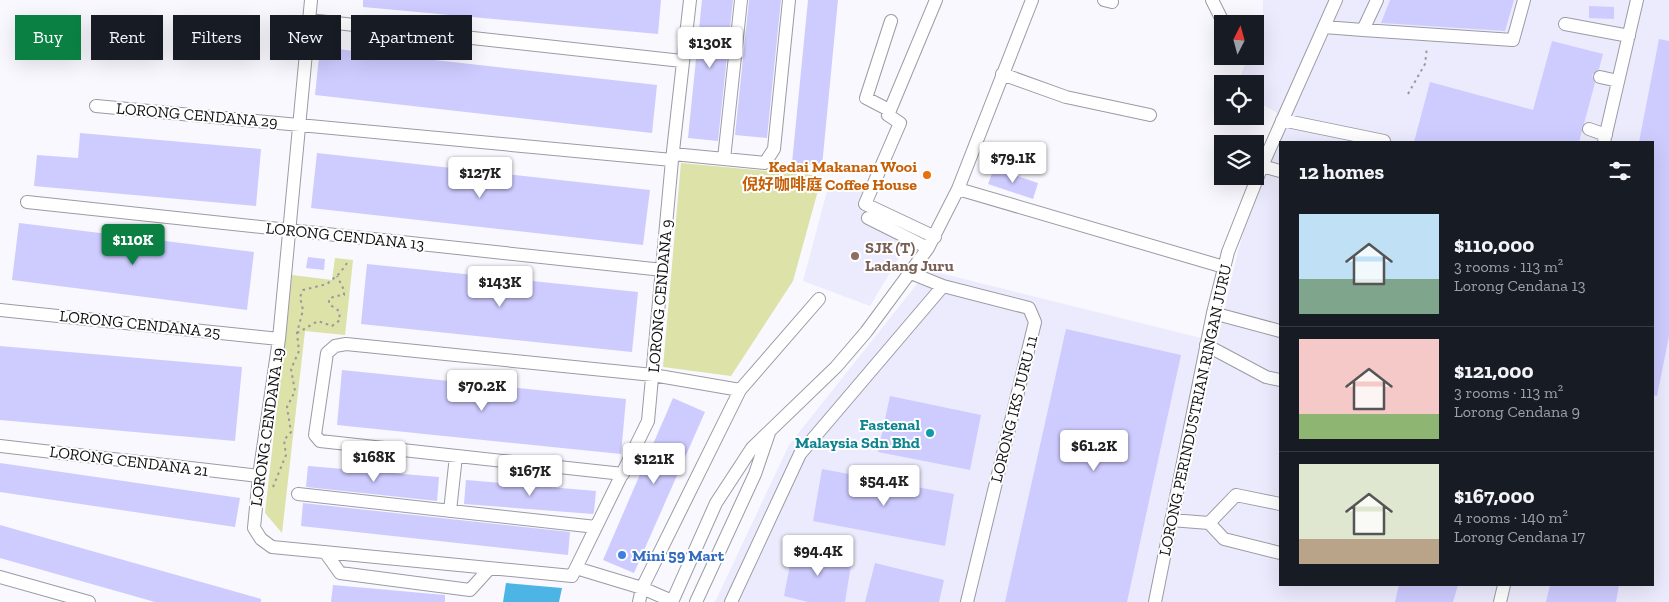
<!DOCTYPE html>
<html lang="en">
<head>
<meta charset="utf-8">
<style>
  :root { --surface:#171b24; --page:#20242c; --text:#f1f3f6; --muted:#9ea1a6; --line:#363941; --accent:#0b8043 }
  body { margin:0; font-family:"Zilla Slab","Noto Sans SC",serif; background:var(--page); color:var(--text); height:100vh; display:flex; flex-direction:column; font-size:19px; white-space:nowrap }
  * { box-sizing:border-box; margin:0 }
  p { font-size:16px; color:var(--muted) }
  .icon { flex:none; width:28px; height:28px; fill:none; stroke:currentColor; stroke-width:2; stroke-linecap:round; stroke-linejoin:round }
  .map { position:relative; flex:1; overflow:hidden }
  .sheet { position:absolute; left:1279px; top:141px; width:375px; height:445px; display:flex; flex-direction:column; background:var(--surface); border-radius:0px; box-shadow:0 5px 20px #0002 }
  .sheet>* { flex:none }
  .banner { position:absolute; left:15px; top:15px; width:475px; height:45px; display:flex; gap:10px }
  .needle { width:32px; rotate:6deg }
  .tools { position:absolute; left:1214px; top:15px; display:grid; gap:10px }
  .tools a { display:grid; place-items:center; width:50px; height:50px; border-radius:0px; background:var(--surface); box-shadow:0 5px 20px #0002; font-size:25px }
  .price { position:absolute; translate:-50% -42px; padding:0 11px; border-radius:5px; background:#fff; color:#222; font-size:16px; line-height:32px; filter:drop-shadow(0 1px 2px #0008) }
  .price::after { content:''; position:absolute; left:50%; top:30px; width:15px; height:11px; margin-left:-8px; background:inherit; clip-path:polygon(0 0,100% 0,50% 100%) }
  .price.active { background:var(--accent); color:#fff }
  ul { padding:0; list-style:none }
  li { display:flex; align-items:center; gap:15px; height:125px; padding:0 20px }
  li+li { border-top:1px solid var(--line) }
  li span { display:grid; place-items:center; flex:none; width:140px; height:100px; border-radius:0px; color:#555 }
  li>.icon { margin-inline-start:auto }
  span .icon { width:60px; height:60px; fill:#fffc; stroke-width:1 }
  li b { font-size:21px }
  h2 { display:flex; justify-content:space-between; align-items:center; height:60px; padding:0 20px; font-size:21px }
  .tag { padding:0 18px; border-radius:0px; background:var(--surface); box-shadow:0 5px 20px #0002; font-size:18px; line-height:45px }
  .tag.active { background:var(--accent); color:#fff }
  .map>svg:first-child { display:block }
  .built { fill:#ebebfd; fill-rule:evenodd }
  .green { fill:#dce2a8 }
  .water { fill:#4db5e5 }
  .building { fill:#cecbff }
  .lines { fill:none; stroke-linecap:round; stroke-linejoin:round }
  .minor-casing { stroke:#9b9ba4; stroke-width:14 }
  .path { stroke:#98989d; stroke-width:2; stroke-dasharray:2.5 4; stroke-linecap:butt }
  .minor { stroke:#fff; stroke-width:12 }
  .food-dot { fill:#e8710a; stroke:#fff; stroke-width:2 }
  .education-dot { fill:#8d6e63; stroke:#fff; stroke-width:2 }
  .culture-dot { fill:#0f9aa8; stroke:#fff; stroke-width:2 }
  .shop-dot { fill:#3f7fe0; stroke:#fff; stroke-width:2 }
  .labels { text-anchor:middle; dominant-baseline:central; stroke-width:4; stroke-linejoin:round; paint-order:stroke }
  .street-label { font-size:16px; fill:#101013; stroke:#fff }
  .food-label { font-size:16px; font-weight:bold; fill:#c56008; stroke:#fff; text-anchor:end }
  .education-label { font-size:16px; font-weight:bold; fill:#785e54; stroke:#fff; text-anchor:start }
  .culture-label { font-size:16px; font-weight:bold; fill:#0d838f; stroke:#fff; text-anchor:end }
  .shop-label { font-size:16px; font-weight:bold; fill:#366cbe; stroke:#fff; text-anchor:start }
</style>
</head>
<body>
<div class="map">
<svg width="1669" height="602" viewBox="0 0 1669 602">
  <rect width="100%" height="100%" fill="#f8f8fe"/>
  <path class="built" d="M1263 0H1669V602H715L789 445 928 270 1217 342 1238 251 1277 113 1255 100V84H1238L1248 56H1255V38L1263 15ZM1280 142H1652V585H1280Z
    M830 180 866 193 862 205 915 231 870 306 803 281Z"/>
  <path class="green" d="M681 163 822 176 793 281 731 376 663 367Z
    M335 258 353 260 345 335 305 331 282 533 265 513 292 275 332 280Z"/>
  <path class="water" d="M506 583 562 588 559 602H503Z"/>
  <path class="building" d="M363 0H661L658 34 363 7Z
    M702 0H733L718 141 688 138Z
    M749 0H781L767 138 735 135Z
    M808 0H838L822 166 792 163Z
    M1390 0H1514L1505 31 1381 23Z
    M1589 6 1614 7V19L1589 18Z
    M1659 39 1669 41V336L1657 396 1652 395V142H1639Z
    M1552 41 1603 54 1599 69 1592 75 1595 83 1579 142H1414L1430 82 1533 110Z
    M320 47 657 85 652 133 315 95Z
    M80 133 261 149 256 206 34 186 37 155 78 158Z
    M317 153 650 190 643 245 311 208Z
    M994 168 1038 183 1033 199 988 184Z
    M19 223 254 252 247 310 12 280Z
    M308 257 325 259 324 270 306 268Z
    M367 264 638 292 632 352 361 324Z
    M1066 329 1181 355 1127 602H1005Z
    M0 346 242 367 235 441 0 420Z
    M342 370 626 399 621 454 337 425Z
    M890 396 981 415 970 470 878 452Z
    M673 398 705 412 634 573 603 560Z
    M0 463 240 498 235 527 0 492Z
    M308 466 439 477 437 501 306 487Z
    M822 469 954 494 945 546 813 521Z
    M466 480 596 491 594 512 593 514 464 504Z
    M303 503 570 532 568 555 301 526Z
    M0 525 261 599V602H155L0 558Z
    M793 549 852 559 845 602H808L784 596Z
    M875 563 944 580 939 602H865Z
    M333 585 445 595V602H331Z
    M1399 585H1458L1453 602H1395Z
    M1550 585H1619L1616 602H1546Z"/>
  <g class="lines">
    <defs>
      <path id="minor" d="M311 0 279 339 259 476 254 528 261 539 272 547 572 576 648 421 672 160 690 0
        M1104 0 1112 2
        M1212 0 1223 22
        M309 20 682 61
        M1565 24 1629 36
        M1324 27 1363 30 1377 0
        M1363 30 1513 40 1524 0
        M1002 74 1066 97 1150 115
        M1600 77 1618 81
        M96 106 672 160
        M889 110 866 98 891 21
        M1282 120 1384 141
        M1589 129 1606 135
        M1604 142 1637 0
        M673 154 765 163 774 149 789 0
        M724 159 741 0
        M1262 166 1280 171
        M958 189 1224 267
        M27 202 663 270
        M868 218 928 248
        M935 237 865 204 900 123 888 115 936 0
        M911 273 943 286 1029 308 1035 322 967 602
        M0 310 279 339
        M1213 313 1280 331
        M1206 345 1266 377 1280 380
        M0 446 259 476
        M623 474 320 441 315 435 327 353 335 346 346 344 653 375 740 390
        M298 494 596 527
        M450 511 456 456
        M1171 520 1209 523
        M1209 523 1236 495 1280 504
        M1209 523 1224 539 1280 553
        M325 552 340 573 470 590 490 568
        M576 568 642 588 672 601
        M0 577 89 602
        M639 602 642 588 740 390 819 299
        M672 602 716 503 752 448 836 367 866 332 928 248 958 189 1032 0
        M696 602 755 474 769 433
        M731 602 800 454 943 286
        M1155 602 1213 313 1228 252 1262 166 1336 0
        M1500 602 1504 585"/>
    </defs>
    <use href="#minor" class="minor-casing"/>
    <path class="path" d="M1408 94 1425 64 1427 47
      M297 333 318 321 332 326 340 320 339 311 329 304V299L335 296 344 295V290L337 276
      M273 487 286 455 284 440 291 432 287 407 295 391 291 369 299 351 297 333 303 310 300 297 303 290 327 284 340 273 347 263"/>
    <use href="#minor" class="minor"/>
  </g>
  <circle class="food-dot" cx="927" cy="175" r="5"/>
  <circle class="education-dot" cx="855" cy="256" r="5"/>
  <circle class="culture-dot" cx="930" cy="433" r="5"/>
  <circle class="shop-dot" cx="622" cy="555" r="5"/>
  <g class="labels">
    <g class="street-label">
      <text transform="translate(197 115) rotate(5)">LORONG CENDANA 29</text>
      <text transform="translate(345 236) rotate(6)">LORONG CENDANA 13</text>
      <text transform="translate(660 296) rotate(-85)">LORONG CENDANA 9</text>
      <text transform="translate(140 324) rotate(6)">LORONG CENDANA 25</text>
      <text transform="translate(1014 409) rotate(-76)">LORONG IKS JURU 11</text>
      <text transform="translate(1195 410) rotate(-78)">LORONG PERINDUSTRIAN RINGAN JURU</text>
      <text transform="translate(267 427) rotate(-82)">LORONG CENDANA 19</text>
      <text transform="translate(129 461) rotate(7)">LORONG CENDANA 21</text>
    </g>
    <g class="food-label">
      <text x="917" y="166">Kedai Makanan Wooi<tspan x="917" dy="18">倪好咖啡庭 Coffee House</tspan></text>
    </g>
    <g class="education-label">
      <text x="865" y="247">SJK (T)<tspan x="865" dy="18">Ladang Juru</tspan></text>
    </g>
    <g class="culture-label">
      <text x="920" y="424">Fastenal<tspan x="920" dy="18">Malaysia Sdn Bhd</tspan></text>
    </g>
    <g class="shop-label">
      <text x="632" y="555">Mini 59 Mart</text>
    </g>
  </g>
</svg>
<div class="tools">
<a><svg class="needle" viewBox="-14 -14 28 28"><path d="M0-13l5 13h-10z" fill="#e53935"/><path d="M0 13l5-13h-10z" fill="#9ea1a6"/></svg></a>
<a><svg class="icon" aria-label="locate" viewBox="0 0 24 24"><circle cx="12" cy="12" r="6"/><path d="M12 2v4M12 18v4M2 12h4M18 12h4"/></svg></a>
<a><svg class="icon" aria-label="layers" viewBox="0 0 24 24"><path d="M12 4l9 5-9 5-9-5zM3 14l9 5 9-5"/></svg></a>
</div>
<b class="price" style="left:710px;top:69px">$130K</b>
<b class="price" style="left:1013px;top:184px">$79.1K</b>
<b class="price" style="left:480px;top:199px">$127K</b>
<b class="price active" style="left:133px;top:266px">$110K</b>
<b class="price" style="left:500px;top:308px">$143K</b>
<b class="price" style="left:482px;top:412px">$70.2K</b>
<b class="price" style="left:1094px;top:472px">$61.2K</b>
<b class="price" style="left:374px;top:483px">$168K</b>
<b class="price" style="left:654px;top:485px">$121K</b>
<b class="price" style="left:530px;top:497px">$167K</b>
<b class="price" style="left:884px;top:507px">$54.4K</b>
<b class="price" style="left:818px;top:577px">$94.4K</b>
<div class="banner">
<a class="tag active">Buy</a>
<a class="tag">Rent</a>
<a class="tag">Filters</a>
<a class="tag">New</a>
<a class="tag">Apartment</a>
</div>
<section class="sheet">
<h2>12 homes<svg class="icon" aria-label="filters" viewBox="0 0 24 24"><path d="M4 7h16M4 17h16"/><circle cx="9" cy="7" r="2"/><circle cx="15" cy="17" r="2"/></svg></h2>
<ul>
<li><span style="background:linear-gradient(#bfe0f5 65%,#7fa58c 0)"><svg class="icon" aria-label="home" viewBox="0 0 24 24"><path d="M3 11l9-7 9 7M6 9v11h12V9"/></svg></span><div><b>$110,000</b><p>3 rooms · 113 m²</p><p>Lorong Cendana 13</p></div></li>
<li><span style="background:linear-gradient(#f6c9c9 75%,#8fb573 0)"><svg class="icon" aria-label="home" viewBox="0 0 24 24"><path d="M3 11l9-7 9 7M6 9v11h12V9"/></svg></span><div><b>$121,000</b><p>3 rooms · 113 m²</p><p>Lorong Cendana 9</p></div></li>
<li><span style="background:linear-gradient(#dfe7d0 75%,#b9a48a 0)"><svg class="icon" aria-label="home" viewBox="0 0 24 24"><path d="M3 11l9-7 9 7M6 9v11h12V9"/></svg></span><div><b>$167,000</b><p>4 rooms · 140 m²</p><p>Lorong Cendana 17</p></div></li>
</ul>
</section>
</div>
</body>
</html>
